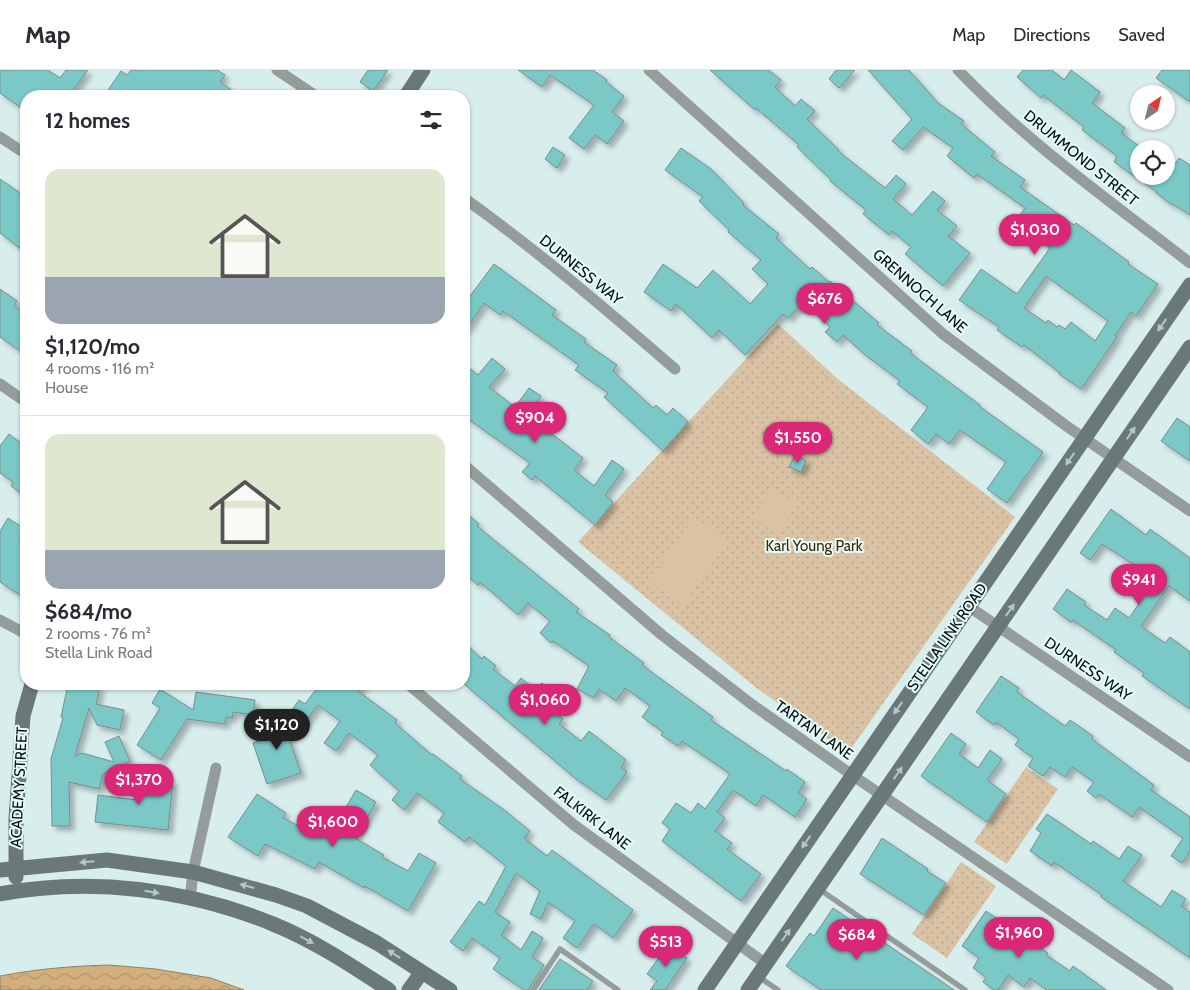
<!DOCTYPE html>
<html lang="en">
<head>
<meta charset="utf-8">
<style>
  :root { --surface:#fff; --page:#f2f2f3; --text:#2b2b33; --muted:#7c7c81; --line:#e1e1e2; --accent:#db2777 }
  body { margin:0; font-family:Cabin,sans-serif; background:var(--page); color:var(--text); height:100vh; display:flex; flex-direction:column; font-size:19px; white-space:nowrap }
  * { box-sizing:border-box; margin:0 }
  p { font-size:16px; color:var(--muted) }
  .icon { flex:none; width:28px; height:28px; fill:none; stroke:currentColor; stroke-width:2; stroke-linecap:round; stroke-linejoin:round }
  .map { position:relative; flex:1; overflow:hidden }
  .details { position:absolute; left:20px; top:20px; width:450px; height:600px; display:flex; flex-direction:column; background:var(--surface); border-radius:20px; box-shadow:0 1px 4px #0004 }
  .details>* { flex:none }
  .needle { width:32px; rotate:35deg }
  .fabs { position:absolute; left:1130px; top:15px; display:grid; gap:10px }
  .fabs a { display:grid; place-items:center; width:45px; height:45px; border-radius:50%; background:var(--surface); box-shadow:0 1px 4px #0004; font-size:25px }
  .price { position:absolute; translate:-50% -42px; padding:0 11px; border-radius:18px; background:var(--accent); color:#fff; font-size:16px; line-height:32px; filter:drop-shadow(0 1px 2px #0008) }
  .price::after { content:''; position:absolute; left:50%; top:30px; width:15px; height:11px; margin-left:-8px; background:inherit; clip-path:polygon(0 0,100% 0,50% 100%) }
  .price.on { background:#222; color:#fff }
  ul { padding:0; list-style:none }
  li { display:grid; align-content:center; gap:10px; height:265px; padding:0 25px }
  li+li { border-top:1px solid var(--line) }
  li span { display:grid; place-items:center; height:155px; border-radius:15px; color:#555 }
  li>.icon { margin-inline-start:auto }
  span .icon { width:90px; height:90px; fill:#fffc; stroke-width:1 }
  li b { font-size:21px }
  h2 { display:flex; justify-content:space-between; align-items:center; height:60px; padding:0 25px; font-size:21px }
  header { display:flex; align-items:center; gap:30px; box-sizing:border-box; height:70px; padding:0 25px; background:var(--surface); border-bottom:1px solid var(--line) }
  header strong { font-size:24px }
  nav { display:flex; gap:28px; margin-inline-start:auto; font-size:18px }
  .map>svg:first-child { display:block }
  .green { fill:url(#green-dots) }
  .pitch { fill:#dac2a4 }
  .water { fill:url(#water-waves); stroke:#967f5c }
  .building { fill:#7ac9c7; stroke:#798d8c; fill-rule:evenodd; filter:url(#shadow) }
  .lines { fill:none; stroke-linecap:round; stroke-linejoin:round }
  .lane { stroke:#949d9c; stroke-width:5.5 }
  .street { stroke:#949d9c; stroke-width:11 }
  .secondary { stroke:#6b7878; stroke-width:15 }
  .oneway { fill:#b4c7c7 }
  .labels { text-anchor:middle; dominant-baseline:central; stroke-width:4; stroke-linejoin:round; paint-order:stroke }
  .street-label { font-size:15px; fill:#070e0e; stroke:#e5fcfb }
  .park-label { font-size:15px; fill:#3f2700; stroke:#e5fcfb }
</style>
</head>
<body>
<header>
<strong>Map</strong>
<nav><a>Map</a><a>Directions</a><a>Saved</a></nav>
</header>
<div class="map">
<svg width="1190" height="920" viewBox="0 0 1190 920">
  <defs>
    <pattern id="green-dots" width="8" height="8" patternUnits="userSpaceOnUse" patternTransform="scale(1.25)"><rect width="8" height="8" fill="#dac2a4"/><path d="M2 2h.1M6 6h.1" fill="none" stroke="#baa68c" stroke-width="1.8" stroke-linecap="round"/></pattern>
    <pattern id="water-waves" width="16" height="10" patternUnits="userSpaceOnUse" patternTransform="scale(1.25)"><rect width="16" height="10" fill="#d4af7e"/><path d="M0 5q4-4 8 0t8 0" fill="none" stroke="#b4956c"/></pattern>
    <filter id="shadow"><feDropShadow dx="4.5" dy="4.5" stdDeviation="2.5" flood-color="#0004"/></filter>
  </defs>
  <rect width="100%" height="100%" fill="#d8eeed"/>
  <path class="green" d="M778 254 839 310 1015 447 848 683 759 620 578 472Z
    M1026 697 1058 719 1007 794 974 772Z
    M961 792 996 816 947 888 912 864Z"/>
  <path class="pitch" d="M773 417 797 434 777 464 753 447Z
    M694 447 728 470 683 536 649 512Z"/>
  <path class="water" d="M109 895 156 899 211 908 244 920H0V906C36 899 72 896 109 895Z"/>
  <path class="building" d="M0 0H48L60 8 66 0H88L69 26H26V41L0 23Z
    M131 0H217L225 5 220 12 240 26H104L121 1 127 5Z
    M368 0H388L373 21 360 12Z
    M518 0H593L607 10 606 12 624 26 612 42 624 51 607 74 595 65 584 79 569 68 594 35 550 5 542 17Z
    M710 0H769L781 10 775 17 795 36 801 29 815 41 807 49 839 80 838 81 885 118 896 105 906 114 893 129 912 145 933 121 945 131 937 140 957 156 948 166 970 183 943 216 905 184 911 177 892 161 889 165 863 144 866 140 830 111 831 110 797 77 799 75 756 38 755 40Z
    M836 0H855L839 18 829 9Z
    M868 0H909L938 33 964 51 961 54 995 82 991 86 1025 110 1020 117 1074 155 1076 153 1129 192 1128 194 1158 214 1136 246 1131 242 1115 266 1117 267 1081 319 1059 304 1060 303 1024 275 1022 277 997 260 999 257 959 230 981 199 1017 224 1050 178 1043 173 1045 169 1017 149 1025 138 977 104 974 108 947 86 953 78 923 57 903 80 892 71 912 49ZM1046 206 1108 251 1095 271 1071 252 1065 259 1059 255 1057 257 1048 250 1046 253 1024 238Z
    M1023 0H1052L1064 10 1071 0 1100 22 1092 33 1125 58 1121 63 1139 76V106H1166V93L1172 98 1179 88 1190 95V145L1173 134 1172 135 1156 123 1157 122 1114 92 1117 86 1082 60 1084 57 1043 25 1041 28 1017 7Z
    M1162 0H1190V32L1156 8Z
    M553 77 565 85 557 98 545 89Z
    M681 78 711 99 744 133 743 135 779 164 776 168 810 199 812 197 829 212 830 211 879 253 877 255 912 281 910 283 980 335 979 336 1043 382 1007 433 987 419 1006 392 960 360 949 374 936 364 928 374 911 360 928 337 897 314 900 311 864 284 843 265 837 272 825 262 830 257 803 232 788 248 783 244 745 285 719 260 712 268 676 234 671 241 644 222 663 194 697 218 713 200 750 234 768 214 752 199 761 190 728 162 729 160 699 131 703 127 665 100Z
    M0 109 26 127V183L0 163Z
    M494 194 556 240 552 245 586 269 584 272 617 295 613 301 653 338 656 335 667 345 673 338 688 352 663 381 604 327 608 323 575 300 579 295 503 241 500 245 484 233 464 262V221L470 226Z
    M0 219 17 231 14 236 26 244V285L0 267Z
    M492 288 505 299 489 317 515 337 529 318 541 326 525 349 550 366 552 364 583 388 574 400 594 416 612 390 624 399 605 425 613 432 595 455 535 406 532 410 522 402 530 393 464 346V294L478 305Z
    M1177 348 1190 357V391L1161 371Z
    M9 364 26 377V427L11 416 13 412 0 403V376Z
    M795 385 806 390 801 402 789 397Z
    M1111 439 1146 465 1150 459 1190 488V531L1169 516 1141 556 1165 573 1170 567 1190 582V639L1142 606 1144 603 1114 582 1116 580 1073 550 1071 552 1053 539 1067 519 1086 532 1084 535 1107 550 1115 538 1129 548 1156 509 1102 474 1090 490 1080 483Z
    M464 441 479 454 477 456 579 539 576 542 610 565 609 567 644 593 642 595 713 647 711 650 786 701 787 699 805 712 798 723 807 729 795 747 763 725 756 736 733 720 717 742 725 748 715 761 732 773 727 779 761 804 741 831 662 771 670 759 662 753 676 733 691 743 698 733 705 739 730 704 682 671 678 676 661 665 663 662 642 647 650 636 625 618 616 631 599 619 594 628 577 619 589 596 553 571 551 573 540 563 550 551 528 533 518 545 480 512 478 515 464 503Z
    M8 448 26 460 20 471 26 475V529L0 512V461Z
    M464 572 482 589 484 586 496 596 493 599 515 616 521 608 536 620 542 613 551 620 542 632 563 649 559 654 581 671 589 661 626 690 621 697 627 702 606 730 576 709 464 614Z
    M1001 606 1019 618 1017 622 1065 656 1070 650 1093 666 1092 669 1154 715 1151 720 1190 747V781L1182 793 1171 786 1183 768 1139 737 1132 747 1099 724 1096 728 1087 721 1094 712 1072 697 1065 707 1050 697 1043 706 1028 696 1033 688 1015 675 1019 669 996 652 994 655 976 642Z
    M68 614H85L100 617 96 634 124 640 120 660 97 655 89 638 75 686 82 683 114 692 105 672 119 666 130 691 103 704 99 719 69 712 70 756H52L51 689 63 648 61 647Z
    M320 614H364L358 621 397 650 395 653 432 685 433 684 462 706 460 709 503 739 530 761 524 768 547 786 552 780 633 840 613 868 594 854 577 878 563 868 575 851 548 832 541 849 530 844 540 821 516 803 495 842 510 852 501 865 521 880 532 861 543 868 532 887 544 895 528 920H524L493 899 500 888 472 868 463 881 450 872 479 831 485 835 506 796 469 767 465 772 438 752 444 743 417 723 404 740 392 730 399 721 370 695 378 685 349 663 336 681 324 673 340 651 318 635 299 660 291 653 295 649 289 644 299 630 305 634Z
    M160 619 193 640 196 622 255 630 253 645 233 642 232 648 226 647 225 654 187 649 161 690 137 675 160 638 152 633Z
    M279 639 301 703 267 714 253 673 271 667 264 644Z
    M951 663 966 674 959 684 978 698 990 680 1002 689 987 710 1006 724 987 752 921 706Z
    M139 707 173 710 168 760 95 752 98 725 137 730Z
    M356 720 376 732 355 768 384 785 382 787 408 801 419 783 436 793 408 841 365 816 364 818 319 792 315 799 265 774 258 786 228 767 257 724 286 743 283 748 309 761 313 754 331 763Z
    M1047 744 1091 774 1093 771 1119 789 1128 776 1142 785 1123 811 1161 837 1172 820 1186 829 1181 836 1190 842V888L1101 827 1102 825 1054 792 1052 796 1030 781 1041 763 1036 759Z
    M882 768 928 799 927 801 946 813 924 845 860 804Z
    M833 838 954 920H821L786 896 810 863 814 866Z
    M986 841 1048 883 1046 885 1070 901 1073 896 1106 920H1047L1030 908 1024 917 1008 905 998 920H994L983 912 986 907 973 898 979 888 962 876Z
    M668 875 687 888 665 920H650L657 911 647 904Z
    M560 889 593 911 587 920H539Z"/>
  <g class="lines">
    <path class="lane" d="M819 819 965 920
      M759 907 778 920
      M533 920 560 879 618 920"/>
    <path class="street" d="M277 0 316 26
      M649 0 943 264 1065 355 1190 441
      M958 0C1028 73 1110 131 1190 193
      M0 67 26 84
      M464 128C538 181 607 240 675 299
      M0 314 26 332
      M464 395 662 565 750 633 852 705 1168 920
      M968 536 1190 687
      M0 550 26 564
      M408 614 574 755 766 894
      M190 829 193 802 216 698"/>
    <path class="secondary" d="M406 26 423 0
      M0 800 107 790 193 802 276 825 307 836 377 873 450 920
      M16 807V749L23 646 32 614
      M0 824C91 807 188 819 273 854 315 871 352 896 389 920
      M409 920 422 902
      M705 920 1190 215
      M748 920 1190 277"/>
  </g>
  <defs><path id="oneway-solid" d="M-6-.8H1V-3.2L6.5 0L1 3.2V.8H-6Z" transform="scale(1.25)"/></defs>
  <g class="oneway">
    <use href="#oneway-solid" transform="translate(1162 255) rotate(125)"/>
    <use href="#oneway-solid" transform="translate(1131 363) rotate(-56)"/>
    <use href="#oneway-solid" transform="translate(1070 389) rotate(125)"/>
    <use href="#oneway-solid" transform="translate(1010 540) rotate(-55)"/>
    <use href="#oneway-solid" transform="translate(898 638) rotate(125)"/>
    <use href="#oneway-solid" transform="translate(898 703) rotate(-55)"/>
    <use href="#oneway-solid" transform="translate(806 772) rotate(125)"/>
    <use href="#oneway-solid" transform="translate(87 792) rotate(175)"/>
    <use href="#oneway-solid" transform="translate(247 816) rotate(-165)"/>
    <use href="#oneway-solid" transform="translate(152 822) rotate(10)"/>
    <use href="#oneway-solid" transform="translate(786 865) rotate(-55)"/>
    <use href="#oneway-solid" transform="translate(307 870) rotate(28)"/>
    <use href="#oneway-solid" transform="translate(394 884) rotate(-147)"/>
  </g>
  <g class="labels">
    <g class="street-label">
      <text transform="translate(1081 88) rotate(39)">DRUMMOND STREET</text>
      <text transform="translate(581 200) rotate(39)">DURNESS WAY</text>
      <text transform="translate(920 221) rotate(41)">GRENNOCH LANE</text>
      <text transform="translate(947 567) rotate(-55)">STELLA LINK ROAD</text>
      <text transform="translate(1088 599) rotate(34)">DURNESS WAY</text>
      <text transform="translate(814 660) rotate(35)">TARTAN LANE</text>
      <text transform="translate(19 717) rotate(-87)">ACADEMY STREET</text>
      <text transform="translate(592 748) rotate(38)">FALKIRK LANE</text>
    </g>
    <g class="park-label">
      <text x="814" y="476">Karl Young Park</text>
    </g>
  </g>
</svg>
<div class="fabs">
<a><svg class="needle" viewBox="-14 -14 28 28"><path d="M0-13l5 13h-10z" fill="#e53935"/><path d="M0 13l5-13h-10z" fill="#7c7c81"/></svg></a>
<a><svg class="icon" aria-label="locate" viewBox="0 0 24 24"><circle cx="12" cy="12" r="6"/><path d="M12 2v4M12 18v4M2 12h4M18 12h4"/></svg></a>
</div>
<b class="price" style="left:1035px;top:186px">$1,030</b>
<b class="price" style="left:825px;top:255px">$676</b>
<b class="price" style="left:535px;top:374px">$904</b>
<b class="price" style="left:798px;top:394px">$1,550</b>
<b class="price" style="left:1139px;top:536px">$941</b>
<b class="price" style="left:545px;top:656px">$1,060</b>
<b class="price on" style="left:277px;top:681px">$1,120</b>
<b class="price" style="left:139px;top:736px">$1,370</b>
<b class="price" style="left:333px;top:778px">$1,600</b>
<b class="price" style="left:1019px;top:889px">$1,960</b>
<b class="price" style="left:857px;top:891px">$684</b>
<b class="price" style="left:666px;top:898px">$513</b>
<section class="details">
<h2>12 homes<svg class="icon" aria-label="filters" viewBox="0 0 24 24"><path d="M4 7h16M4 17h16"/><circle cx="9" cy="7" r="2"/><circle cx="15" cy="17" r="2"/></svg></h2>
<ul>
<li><span style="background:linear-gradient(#dfe7d0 70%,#9aa5b1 0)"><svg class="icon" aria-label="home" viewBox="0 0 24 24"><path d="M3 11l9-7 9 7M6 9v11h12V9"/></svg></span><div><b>$1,120/mo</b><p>4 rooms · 116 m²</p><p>House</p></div></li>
<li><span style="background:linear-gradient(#dfe7d0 75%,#9aa5b1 0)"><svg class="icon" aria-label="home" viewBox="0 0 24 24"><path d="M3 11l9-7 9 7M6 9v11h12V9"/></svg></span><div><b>$684/mo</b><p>2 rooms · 76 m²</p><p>Stella Link Road</p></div></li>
</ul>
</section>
</div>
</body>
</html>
